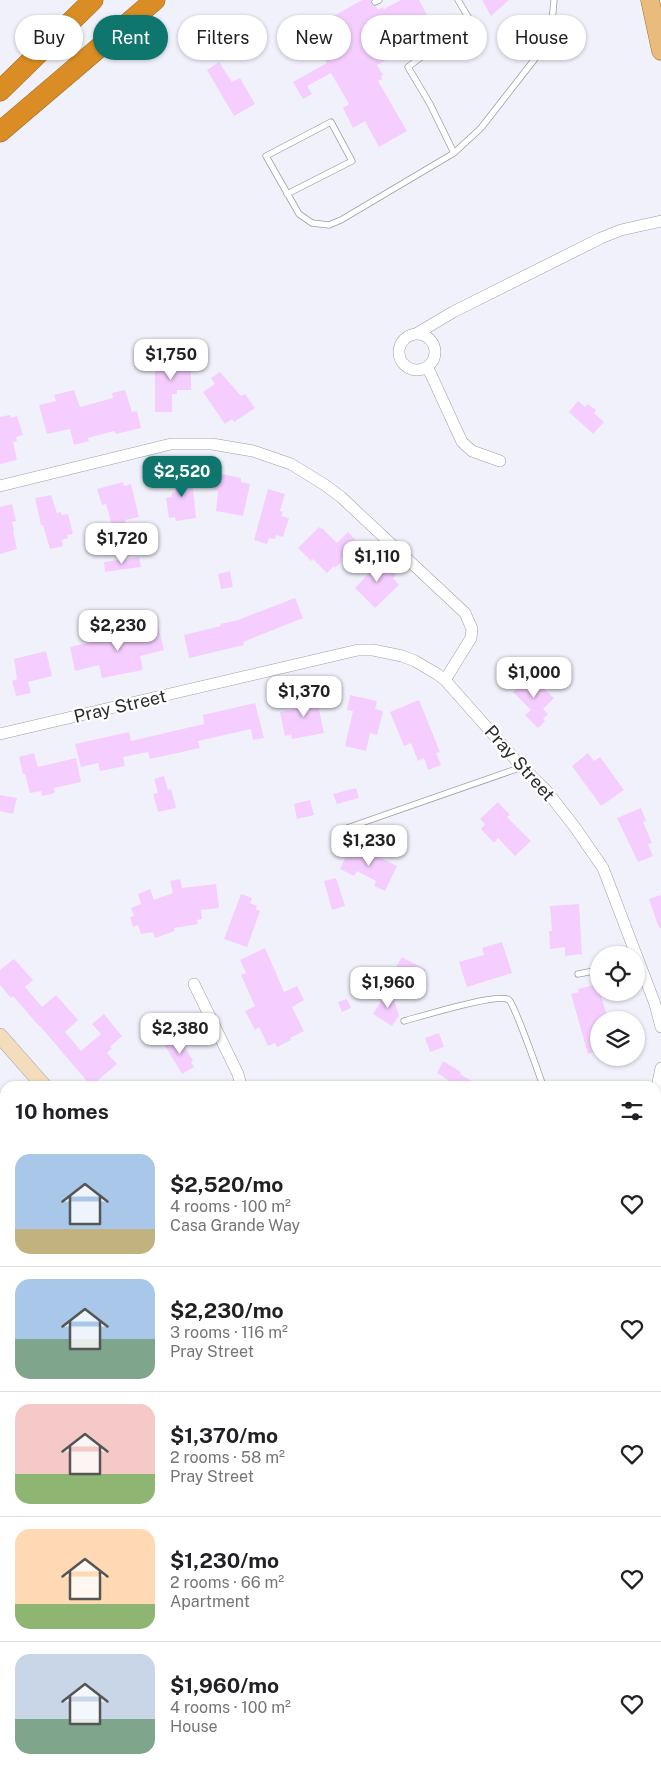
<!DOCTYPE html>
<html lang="en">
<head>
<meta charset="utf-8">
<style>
  :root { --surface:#fff; --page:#f6f6f6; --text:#202124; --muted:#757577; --line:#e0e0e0; --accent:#0f766e }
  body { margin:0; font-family:"Public Sans",sans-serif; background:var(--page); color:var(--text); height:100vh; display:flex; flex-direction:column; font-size:19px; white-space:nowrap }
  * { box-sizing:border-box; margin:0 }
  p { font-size:16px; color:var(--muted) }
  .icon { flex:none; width:28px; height:28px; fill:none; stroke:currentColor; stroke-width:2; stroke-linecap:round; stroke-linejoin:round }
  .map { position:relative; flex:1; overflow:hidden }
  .side { position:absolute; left:0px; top:1081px; width:661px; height:696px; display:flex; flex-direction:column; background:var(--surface); border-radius:15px 15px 0 0; box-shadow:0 1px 4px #0004 }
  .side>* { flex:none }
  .guide { position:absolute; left:15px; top:15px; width:631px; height:45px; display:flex; gap:10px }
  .buttons { position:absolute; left:590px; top:946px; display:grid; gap:10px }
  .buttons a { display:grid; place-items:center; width:55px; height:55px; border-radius:50%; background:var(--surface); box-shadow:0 1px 4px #0004; font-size:25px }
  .price { position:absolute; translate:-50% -42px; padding:0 11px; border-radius:10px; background:#fff; color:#222; font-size:16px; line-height:32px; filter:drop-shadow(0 1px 2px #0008) }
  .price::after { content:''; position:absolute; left:50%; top:30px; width:15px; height:11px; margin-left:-8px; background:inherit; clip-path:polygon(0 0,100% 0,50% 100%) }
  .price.active { background:var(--accent); color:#fff }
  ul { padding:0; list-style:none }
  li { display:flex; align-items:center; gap:15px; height:125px; padding:0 15px }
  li+li { border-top:1px solid var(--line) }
  li span { display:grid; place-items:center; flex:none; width:140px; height:100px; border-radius:15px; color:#555 }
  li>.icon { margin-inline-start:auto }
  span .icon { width:60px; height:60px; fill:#fffc; stroke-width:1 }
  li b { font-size:21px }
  h2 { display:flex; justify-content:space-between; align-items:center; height:60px; padding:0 15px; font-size:21px }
  .pill { padding:0 18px; border-radius:22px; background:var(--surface); box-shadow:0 1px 4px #0004; font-size:18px; line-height:45px }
  .pill.active { background:var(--accent); color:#fff }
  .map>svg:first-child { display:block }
  .building { fill:#f5ceff }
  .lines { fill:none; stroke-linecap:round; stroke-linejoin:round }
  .lane-casing { stroke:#9d9ea7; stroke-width:7 }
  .street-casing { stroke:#9d9ea7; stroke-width:12 }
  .secondary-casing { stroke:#9d9ea7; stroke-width:16 }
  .primary-casing { stroke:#9d6b28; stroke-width:19 }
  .highway-casing { stroke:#9d6b28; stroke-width:21 }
  .lane { stroke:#fff; stroke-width:5.5 }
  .street { stroke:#fff; stroke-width:11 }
  .secondary { stroke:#f4ddbd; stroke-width:15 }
  .primary { stroke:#e9bb7c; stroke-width:18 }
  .highway { stroke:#da8d24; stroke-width:20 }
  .labels { text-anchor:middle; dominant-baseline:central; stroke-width:4.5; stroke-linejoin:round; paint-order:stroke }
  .street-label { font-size:18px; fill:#2b2b2e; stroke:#fff }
</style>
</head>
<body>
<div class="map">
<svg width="661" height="1777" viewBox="0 0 661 1777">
  <rect width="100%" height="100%" fill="#f1f1fb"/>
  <path class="building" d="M362 0H371V4L376 7 378 10 383 7 384 9 401 0H419L429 19 389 41 397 54 377 65 383 75 381 76 382 79 378 81 407 131 379 147 365 121 353 128 343 108 349 104 331 73 307 86 312 94 303 99 293 82 327 63 309 30Z
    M482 0H509L491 16Z
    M219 62 232 82 240 78 255 104 234 116 207 70Z
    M157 357 191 358V390H177V394H172V412H155V367H157Z
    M220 372 241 396 245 394 255 408 234 422 232 419 225 424 203 392 215 384 211 378Z
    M74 390 80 407 113 398 112 393 125 390 132 412 137 411 141 428 116 434 114 431 88 438 89 441 74 445 70 429 47 434 39 405 56 401 54 395Z
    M578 401 585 407 588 404 596 410 594 413 604 422 593 434 569 412Z
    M10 415 11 418 17 416 23 435 16 437 17 441 13 442 17 460 0 464V417Z
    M189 471 191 472 196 518 176 521 175 517 169 518 166 498 172 497V493L176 492 174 474 175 473Z
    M217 473 241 478V482L250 484 243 516 216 511 218 491 214 490Z
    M123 482 124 486 131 484 139 517 125 520 129 536 116 539 106 504 102 505 97 489Z
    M268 489 285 494 280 511 283 512 281 516 289 518 283 537 276 535 275 539 269 538 267 544 254 540Z
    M51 495 57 513 61 512 62 515 68 514 73 534 67 535 68 538 62 540 63 546 50 549 43 525H41L35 498Z
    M12 504 16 521 12 522 14 531H13L17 549 0 554V507Z
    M319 527 321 529 322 528 337 543 348 532 358 543 341 559 342 561 335 568 334 566 327 573 313 559 311 561 298 548Z
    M139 557 141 567 105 572 104 562Z
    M378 558 396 575 393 578 399 585 375 608 355 588 368 574 365 571Z
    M230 571 233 587 221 589 218 574Z
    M295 598 303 618 243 642 244 645 189 658 184 635 221 626 220 624 238 620Z
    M158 626 164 650 140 656 143 670 102 678 99 665 75 671 70 647Z
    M46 651 52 676 28 682 31 693 16 696 12 681 17 679 14 659Z
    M534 672 541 680 538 683 554 698 543 709 548 714 543 719 545 721 538 728 525 715 531 710 513 692Z
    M315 690 324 733 292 739 291 734 285 736 280 712 303 708 300 693Z
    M350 695 377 701 375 709 383 711 377 735 370 733 366 751 345 746 353 711 347 710Z
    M419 700 440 752 436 753 441 765 428 770 424 758 418 761 411 743 404 746 390 712Z
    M255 703 264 738 253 740 251 729 198 741 200 748 150 759 148 752 123 757 125 766 100 771 98 763 81 767 75 744 129 732 131 741 204 724 203 715Z
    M34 753 38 767 76 758 81 782 54 788 55 793 42 796 41 791 30 793 25 774H23L19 757Z
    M588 753 594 761 600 757 624 790 601 806 572 766Z
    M164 776 168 790 171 789 176 808 158 812 153 794 158 793 154 779Z
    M356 788 359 798 337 804 333 794Z
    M0 795 17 798 13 814 0 811Z
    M310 800 314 815 297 819 294 804Z
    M498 802 510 815 507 817 531 841 515 856 498 838 494 843 481 829 485 824 480 819Z
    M641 808 646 821 643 822 652 843 648 844 653 856 638 862 617 818Z
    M352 844 397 866 385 891 374 886 376 881 357 871 354 876 340 869Z
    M336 878 345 906 332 910 324 881Z
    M180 879 182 888 216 884 219 908 201 910 202 919 197 920 198 924 174 928 175 931 155 938 153 932 141 934 138 925 133 927 130 917 134 916 131 908 141 904 138 894 150 889 154 900 173 893 170 881Z
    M241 894 252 898 250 903 257 906 256 909 260 911 247 947 224 939Z
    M661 895V928H659L649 899Z
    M579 904 582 954 565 956V947L550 949 549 931H552L550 906Z
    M502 942 512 973 467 987 459 962 484 955 482 948Z
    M265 948 284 992 297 986 304 1000 292 1007 304 1031 290 1038 291 1040 277 1047 275 1043 268 1046 259 1027 255 1030 245 1011 255 1006 241 975 246 973 240 960Z
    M402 957 426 970 410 996 403 977 387 982Z
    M14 959 33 980 25 987 42 1007 56 995 78 1020 65 1032 81 1051 101 1034 92 1024 104 1014 122 1036 110 1047 112 1048 107 1053 117 1064 91 1086 40 1026H39L13 996 11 998 0 985V970Z
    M598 984 599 992H600L608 1020H599V1051L588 1054 571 994 579 992 578 989Z
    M390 986 399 1016 392 1026 373 1014Z
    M347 999 351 1008 342 1012 338 1002Z
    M439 1033 444 1047 430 1052 425 1038Z
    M179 1036 193 1061 191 1062 194 1067 182 1074 164 1044Z
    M443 1061 461 1072 460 1074 480 1086H448L451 1082 437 1073Z"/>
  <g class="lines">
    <defs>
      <path id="lane" d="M375 2 379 0
        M454 153 430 104 408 67 470 20 458 0
        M287 194 352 161 331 122 266 156 299 214 312 223 329 225 341 220 454 153 481 128 541 51 552 22 554 0
        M347 828 522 767
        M578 974 599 970
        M404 1021C419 1017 499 992 509 1000 515 1006 539 1074 543 1086"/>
      <path id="street" d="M399 352a18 18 0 1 1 36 0a18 18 0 1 1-36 0Z
        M416 334 453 312 601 238 621 230 661 221
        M428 368 462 442 472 451 500 461
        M0 486 171 444H212L253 451 291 464 325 485 341 497 465 613 472 629 471 638 445 680
        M0 734 358 650H373L402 656 415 661 437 674 445 680 522 767 545 789 574 826 603 868 655 1004 661 1027
        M194 984 238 1074 241 1086
        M656 1092 661 1068
        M0 1405 5 1412
        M656 1429 661 1434
        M183 1772 194 1777
        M321 1772 339 1777
        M260 1777 290 1772"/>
      <path id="secondary" d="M0 1036 44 1086
        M600 1772 603 1777"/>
      <path id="primary" d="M650 0 661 51"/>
      <path id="highway" d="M0 91 93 0
        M0 132 155 0"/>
    </defs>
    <use href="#lane" class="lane-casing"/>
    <use href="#street" class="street-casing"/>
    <use href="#secondary" class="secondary-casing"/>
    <use href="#primary" class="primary-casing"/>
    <use href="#highway" class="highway-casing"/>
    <use href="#lane" class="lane"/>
    <use href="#street" class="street"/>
    <use href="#secondary" class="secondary"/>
    <use href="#primary" class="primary"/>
    <use href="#highway" class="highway"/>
  </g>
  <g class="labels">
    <g class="street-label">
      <text transform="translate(120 706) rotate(-13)">Pray Street</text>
      <text transform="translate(520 763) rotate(48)">Pray Street</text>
    </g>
  </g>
</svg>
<div class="buttons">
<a><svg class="icon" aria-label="locate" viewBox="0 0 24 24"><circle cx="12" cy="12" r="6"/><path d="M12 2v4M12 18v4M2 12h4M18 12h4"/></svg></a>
<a><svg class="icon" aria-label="layers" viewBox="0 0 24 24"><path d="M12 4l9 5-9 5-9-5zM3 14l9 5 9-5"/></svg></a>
</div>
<b class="price" style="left:171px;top:381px">$1,750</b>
<b class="price active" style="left:182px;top:498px">$2,520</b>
<b class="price" style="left:122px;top:565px">$1,720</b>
<b class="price" style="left:377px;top:583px">$1,110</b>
<b class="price" style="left:118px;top:652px">$2,230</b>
<b class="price" style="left:534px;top:699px">$1,000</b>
<b class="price" style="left:304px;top:718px">$1,370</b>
<b class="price" style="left:369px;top:867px">$1,230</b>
<b class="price" style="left:388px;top:1009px">$1,960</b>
<b class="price" style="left:180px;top:1055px">$2,380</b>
<div class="guide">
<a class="pill">Buy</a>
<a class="pill active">Rent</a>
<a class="pill">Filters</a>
<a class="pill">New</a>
<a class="pill">Apartment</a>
<a class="pill">House</a>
</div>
<section class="side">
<h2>10 homes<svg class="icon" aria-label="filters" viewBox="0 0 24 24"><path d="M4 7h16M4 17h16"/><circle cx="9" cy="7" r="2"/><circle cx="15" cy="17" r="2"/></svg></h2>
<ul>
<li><span style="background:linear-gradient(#a9c7e8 75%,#c2b280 0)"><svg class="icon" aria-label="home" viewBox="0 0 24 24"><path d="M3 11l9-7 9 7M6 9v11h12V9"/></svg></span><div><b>$2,520/mo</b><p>4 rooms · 100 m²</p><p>Casa Grande Way</p></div><svg class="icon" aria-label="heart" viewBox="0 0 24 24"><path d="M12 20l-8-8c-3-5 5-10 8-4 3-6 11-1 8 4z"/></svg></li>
<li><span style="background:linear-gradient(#a9c7e8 60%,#7fa58c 0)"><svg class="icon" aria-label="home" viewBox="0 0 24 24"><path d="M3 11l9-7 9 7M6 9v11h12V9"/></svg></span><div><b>$2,230/mo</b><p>3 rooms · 116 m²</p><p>Pray Street</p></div><svg class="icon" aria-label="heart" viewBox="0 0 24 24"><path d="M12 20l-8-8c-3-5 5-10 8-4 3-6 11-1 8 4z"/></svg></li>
<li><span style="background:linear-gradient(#f6c9c9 70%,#8fb573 0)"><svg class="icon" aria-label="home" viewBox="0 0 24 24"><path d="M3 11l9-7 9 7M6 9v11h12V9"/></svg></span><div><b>$1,370/mo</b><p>2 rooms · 58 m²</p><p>Pray Street</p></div><svg class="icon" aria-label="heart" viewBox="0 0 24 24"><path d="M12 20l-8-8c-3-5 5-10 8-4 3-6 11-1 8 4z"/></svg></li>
<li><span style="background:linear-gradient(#ffd9b3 75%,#8fb573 0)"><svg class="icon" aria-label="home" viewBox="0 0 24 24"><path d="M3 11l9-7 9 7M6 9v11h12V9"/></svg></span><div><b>$1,230/mo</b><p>2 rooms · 66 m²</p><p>Apartment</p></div><svg class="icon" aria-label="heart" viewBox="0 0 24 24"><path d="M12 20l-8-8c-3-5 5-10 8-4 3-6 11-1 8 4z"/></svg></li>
<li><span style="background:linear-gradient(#c9d6e8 65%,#7fa58c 0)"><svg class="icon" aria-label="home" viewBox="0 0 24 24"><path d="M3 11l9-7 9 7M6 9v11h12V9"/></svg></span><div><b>$1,960/mo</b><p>4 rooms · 100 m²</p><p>House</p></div><svg class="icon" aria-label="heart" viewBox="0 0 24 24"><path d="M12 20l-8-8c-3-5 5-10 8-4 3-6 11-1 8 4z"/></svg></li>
</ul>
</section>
</div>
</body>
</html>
